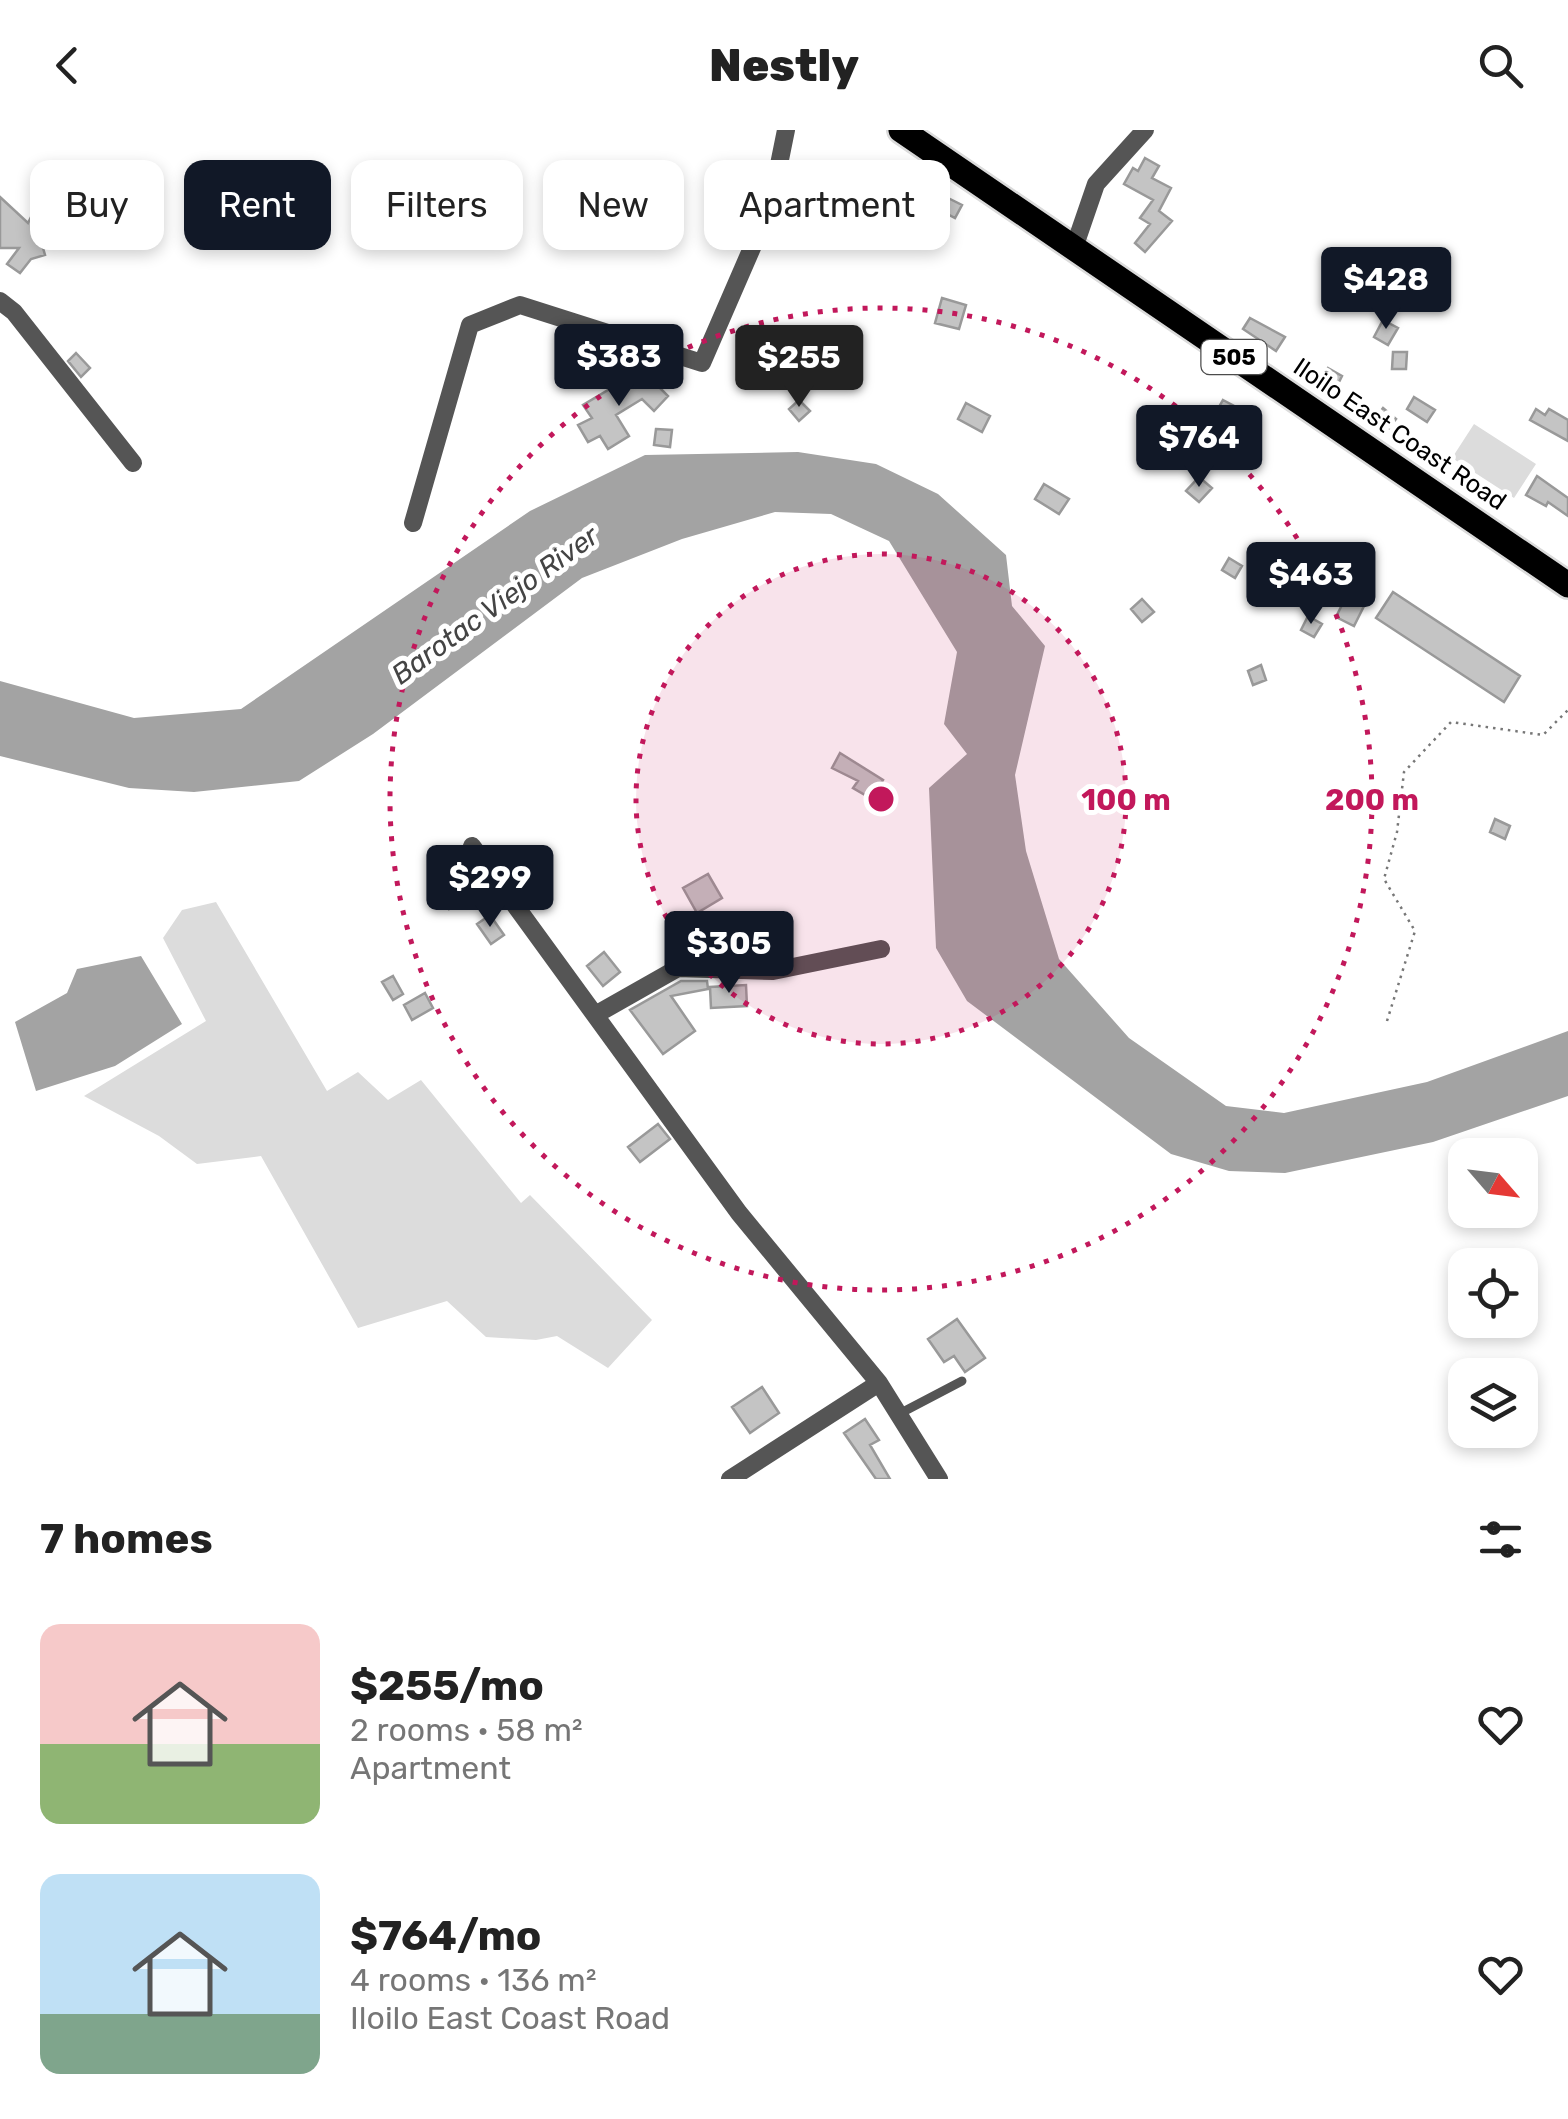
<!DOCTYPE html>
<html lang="en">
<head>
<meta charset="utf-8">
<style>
  :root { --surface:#fff; --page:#f2f2f2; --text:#222; --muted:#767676; --accent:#111827 }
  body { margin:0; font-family:Rubik,sans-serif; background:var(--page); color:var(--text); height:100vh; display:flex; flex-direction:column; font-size:38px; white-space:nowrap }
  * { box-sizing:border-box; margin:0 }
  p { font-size:32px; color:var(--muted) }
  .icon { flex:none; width:55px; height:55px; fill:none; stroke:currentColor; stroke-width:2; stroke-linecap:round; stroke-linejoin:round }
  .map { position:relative; height:1349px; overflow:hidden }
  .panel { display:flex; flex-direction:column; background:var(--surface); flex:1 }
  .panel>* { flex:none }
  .banner { position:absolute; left:30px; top:30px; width:1000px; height:90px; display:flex; gap:20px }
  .needle { width:65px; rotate:118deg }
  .tools { position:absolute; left:1448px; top:1008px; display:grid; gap:20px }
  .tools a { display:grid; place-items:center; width:90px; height:90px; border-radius:20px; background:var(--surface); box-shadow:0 5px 15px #0003; font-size:50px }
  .price { position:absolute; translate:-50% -85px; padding:0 22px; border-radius:10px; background:var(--accent); color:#fff; font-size:32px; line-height:65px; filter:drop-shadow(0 2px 5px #0008) }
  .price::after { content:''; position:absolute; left:50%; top:60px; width:30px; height:22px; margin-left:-15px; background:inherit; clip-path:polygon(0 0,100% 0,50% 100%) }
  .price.on { background:#222; color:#fff }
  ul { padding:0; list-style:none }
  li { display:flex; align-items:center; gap:30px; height:250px; padding:0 40px }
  li span { display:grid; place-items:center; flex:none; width:280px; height:200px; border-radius:20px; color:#555 }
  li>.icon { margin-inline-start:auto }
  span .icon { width:120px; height:120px; fill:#fffc; stroke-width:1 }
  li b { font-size:42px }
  h2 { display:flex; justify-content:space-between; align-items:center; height:120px; padding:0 40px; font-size:42px }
  .pill { padding:0 35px; border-radius:20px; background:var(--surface); box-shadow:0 5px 15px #0003; font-size:35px; line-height:90px }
  .pill.on { background:var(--accent); color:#fff }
  header { display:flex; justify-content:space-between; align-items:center; height:130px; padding:0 40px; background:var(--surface); font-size:45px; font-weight:800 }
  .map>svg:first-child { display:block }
  .green { fill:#dcdcdc }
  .water { fill:#a3a3a3 }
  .building { fill:#c4c4c4; stroke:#999; stroke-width:2.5 }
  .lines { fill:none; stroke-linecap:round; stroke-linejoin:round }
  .primary-casing { stroke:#dbdbdb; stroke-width:30 }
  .path { stroke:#777; stroke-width:2.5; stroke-dasharray:2.5 5; stroke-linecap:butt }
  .service { stroke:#555; stroke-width:9 }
  .minor { stroke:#555; stroke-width:18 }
  .primary { stroke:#000; stroke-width:25 }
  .ring { fill:none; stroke:#c2185b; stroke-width:5; stroke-dasharray:5 10 }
  .labels { text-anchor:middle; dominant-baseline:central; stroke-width:10; stroke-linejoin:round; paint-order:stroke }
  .shield { fill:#fff; stroke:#4c4c4c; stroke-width:2.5 }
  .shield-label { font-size:22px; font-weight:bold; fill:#000 }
  .street-label { font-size:25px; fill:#000; stroke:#fff }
  .water-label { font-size:28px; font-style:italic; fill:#444; stroke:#fff }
  .centre { fill:#c2185b; stroke:#fff; stroke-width:5 }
  .ring-label { font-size:30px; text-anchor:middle; font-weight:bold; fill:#c2185b; stroke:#fff; stroke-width:10; stroke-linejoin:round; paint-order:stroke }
</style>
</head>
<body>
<header><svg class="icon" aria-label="back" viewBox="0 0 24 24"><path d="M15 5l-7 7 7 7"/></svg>Nestly<svg class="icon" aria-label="search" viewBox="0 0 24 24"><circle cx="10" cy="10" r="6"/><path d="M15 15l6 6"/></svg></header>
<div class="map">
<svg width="1568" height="1349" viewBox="0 0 1568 1349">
  <rect width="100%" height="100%" fill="#fff"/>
  <path class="green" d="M1474 294 1536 334 1514 368 1452 328Z
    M216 772 327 961 358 942 388 970 421 950 521 1073 530 1065 652 1190 608 1238 557 1206 536 1210 486 1207 447 1171 358 1198 261 1026 197 1034 159 1006 84 966 206 891 163 808 182 780Z"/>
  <path class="water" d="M798 322 876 334 938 364 1006 425 1012 476 1045 516 1015 645 1026 721 1059 829 1129 908 1226 976 1284 983 1427 952 1568 901V966L1433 1012 1285 1043 1229 1041 1171 1024 967 871 936 818 929 658 967 624 944 594 957 522 889 411 831 384 775 382 682 409 582 448 373 604 299 651 194 662 129 658 0 626V551L134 588 241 579 530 381 645 325Z
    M141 826 182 894 115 936 36 961 15 892 67 863 77 839Z"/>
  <path class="building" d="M1145 28 1159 36 1152 48 1171 58 1159 81 1172 91 1145 122 1135 113 1150 94 1140 88 1153 70 1124 54 1133 38 1138 41Z
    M930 59 962 75 955 88 923 71Z
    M0 67 28 93 31 87 44 96 39 104 45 125 31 129 20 143 7 134 19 118H0Z
    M742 70 757 74 752 87 738 83Z
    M942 168 966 175 959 199 935 193Z
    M1250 188 1285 207 1276 221 1243 199Z
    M1383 190 1398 198 1388 215 1374 207Z
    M591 218 607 229 594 249 578 238Z
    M1393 222H1407L1406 239H1392Z
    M76 223 90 238 81 247 68 231Z
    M1328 238 1342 246 1335 260 1320 253Z
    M643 241 668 266 654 281 642 269 616 285 629 306 608 319 600 306 588 312 578 295 592 288 583 275 620 253 625 260Z
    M1414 267 1435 280 1427 292 1407 279Z
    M799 270 810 281 799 291 789 279Z
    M1223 270 1238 278 1230 292 1215 284Z
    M966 273 990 286 982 302 958 289Z
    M1383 278 1396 289 1384 305 1371 294Z
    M1536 279 1545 285 1549 279 1568 290V311L1530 290Z
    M656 299 672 300 670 317 654 315Z
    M1537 346 1568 368V386L1548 372 1546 376 1526 365Z
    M1199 347 1212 358 1199 372 1186 361Z
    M1044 354 1069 369 1059 384 1035 369Z
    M1229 428 1242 436 1235 448 1222 440Z
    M1393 462 1520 546 1504 572 1376 488Z
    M1346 467 1364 476 1354 496 1336 487Z
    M1142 469 1154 482 1142 492 1131 479Z
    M1308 486 1322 494 1314 507 1301 500Z
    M1261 535 1266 550 1253 555 1248 541Z
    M840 623 883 650 872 669 853 658 858 651 832 638Z
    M1495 689 1510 696 1505 709 1490 702Z
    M708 744 722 768 697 783 683 758Z
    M460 751 470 768 449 779 440 763Z
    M490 785 504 805 491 814 477 794Z
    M693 789 701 808 686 814 678 795Z
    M604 822 620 842 603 856 587 836Z
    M393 846 403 864 393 870 382 852Z
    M681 851H707L708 859 671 866 695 901 663 924 630 880Z
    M746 855 747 876 711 878 710 857Z
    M425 863 433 878 412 890 404 875Z
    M658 994 670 1009 640 1032 628 1017Z
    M957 1189 985 1228 965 1242 954 1226 944 1232 928 1209Z
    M762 1257 779 1283 750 1303 732 1277Z
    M865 1289 879 1310 870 1315 890 1349H876L844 1303Z"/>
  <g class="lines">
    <defs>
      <path id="primary" d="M901 0 1568 455"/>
    </defs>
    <use href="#primary" class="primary-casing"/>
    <path class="path" d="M1387 891 1415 801 1384 749 1397 702 1404 642 1451 592 1543 605 1568 580"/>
    <path class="service" d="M899 1284 962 1251"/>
    <path class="minor" d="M1074 118 1096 54 1145 0
      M0 171 14 182 133 333
      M413 393 470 195 520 175 702 233 771 74 786 0
      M472 716 739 1083 879 1253 939 1349
      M595 885 678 838 773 841 881 819
      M730 1349 879 1253"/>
    <use href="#primary" class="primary"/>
  </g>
  <circle cx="881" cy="669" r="245" fill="#c2185b" fill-opacity=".12"/>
  <g class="ring">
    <circle cx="881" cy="669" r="245"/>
    <circle cx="881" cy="669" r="491"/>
  </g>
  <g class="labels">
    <rect class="shield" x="1201.5" y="210" width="65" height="34" rx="8"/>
    <g class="shield-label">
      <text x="1234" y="227">505</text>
    </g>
    <g class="street-label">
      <text transform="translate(1400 304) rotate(34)">Iloilo East Coast Road</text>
    </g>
    <g class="water-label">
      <text transform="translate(495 475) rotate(-36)">Barotac Viejo River</text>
    </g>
  </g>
  <circle cx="881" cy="669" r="15" class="centre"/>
  <g class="ring-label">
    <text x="1126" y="680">100 m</text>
    <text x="1372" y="680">200 m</text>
  </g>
</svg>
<div class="tools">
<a><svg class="needle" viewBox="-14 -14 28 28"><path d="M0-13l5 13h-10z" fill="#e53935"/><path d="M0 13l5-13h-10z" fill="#767676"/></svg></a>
<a><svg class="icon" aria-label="locate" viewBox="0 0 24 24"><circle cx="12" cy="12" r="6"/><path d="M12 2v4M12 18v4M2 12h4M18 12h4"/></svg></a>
<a><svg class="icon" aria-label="layers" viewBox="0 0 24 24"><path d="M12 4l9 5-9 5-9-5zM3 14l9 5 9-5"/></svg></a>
</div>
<b class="price" style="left:1386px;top:202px">$428</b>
<b class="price" style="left:619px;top:279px">$383</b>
<b class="price on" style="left:799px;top:280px">$255</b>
<b class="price" style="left:1199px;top:360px">$764</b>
<b class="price" style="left:1311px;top:497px">$463</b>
<b class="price" style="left:490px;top:800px">$299</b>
<b class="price" style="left:729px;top:866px">$305</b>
<div class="banner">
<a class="pill">Buy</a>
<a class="pill on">Rent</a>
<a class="pill">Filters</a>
<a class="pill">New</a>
<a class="pill">Apartment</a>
</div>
</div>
<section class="panel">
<h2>7 homes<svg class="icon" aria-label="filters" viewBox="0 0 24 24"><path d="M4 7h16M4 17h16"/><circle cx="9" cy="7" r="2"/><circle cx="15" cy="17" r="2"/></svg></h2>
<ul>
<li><span style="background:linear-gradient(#f6c9c9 60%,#8fb573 0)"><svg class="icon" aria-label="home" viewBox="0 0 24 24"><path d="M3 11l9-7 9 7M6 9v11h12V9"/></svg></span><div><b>$255/mo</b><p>2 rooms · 58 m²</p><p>Apartment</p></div><svg class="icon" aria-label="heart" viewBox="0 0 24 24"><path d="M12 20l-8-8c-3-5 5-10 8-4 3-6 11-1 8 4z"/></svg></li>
<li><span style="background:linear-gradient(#bfe0f5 70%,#7fa58c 0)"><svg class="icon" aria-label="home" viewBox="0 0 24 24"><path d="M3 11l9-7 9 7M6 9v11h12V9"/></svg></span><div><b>$764/mo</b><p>4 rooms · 136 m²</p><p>Iloilo East Coast Road</p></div><svg class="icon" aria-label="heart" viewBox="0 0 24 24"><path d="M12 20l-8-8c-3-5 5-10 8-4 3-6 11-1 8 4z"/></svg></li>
</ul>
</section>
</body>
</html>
